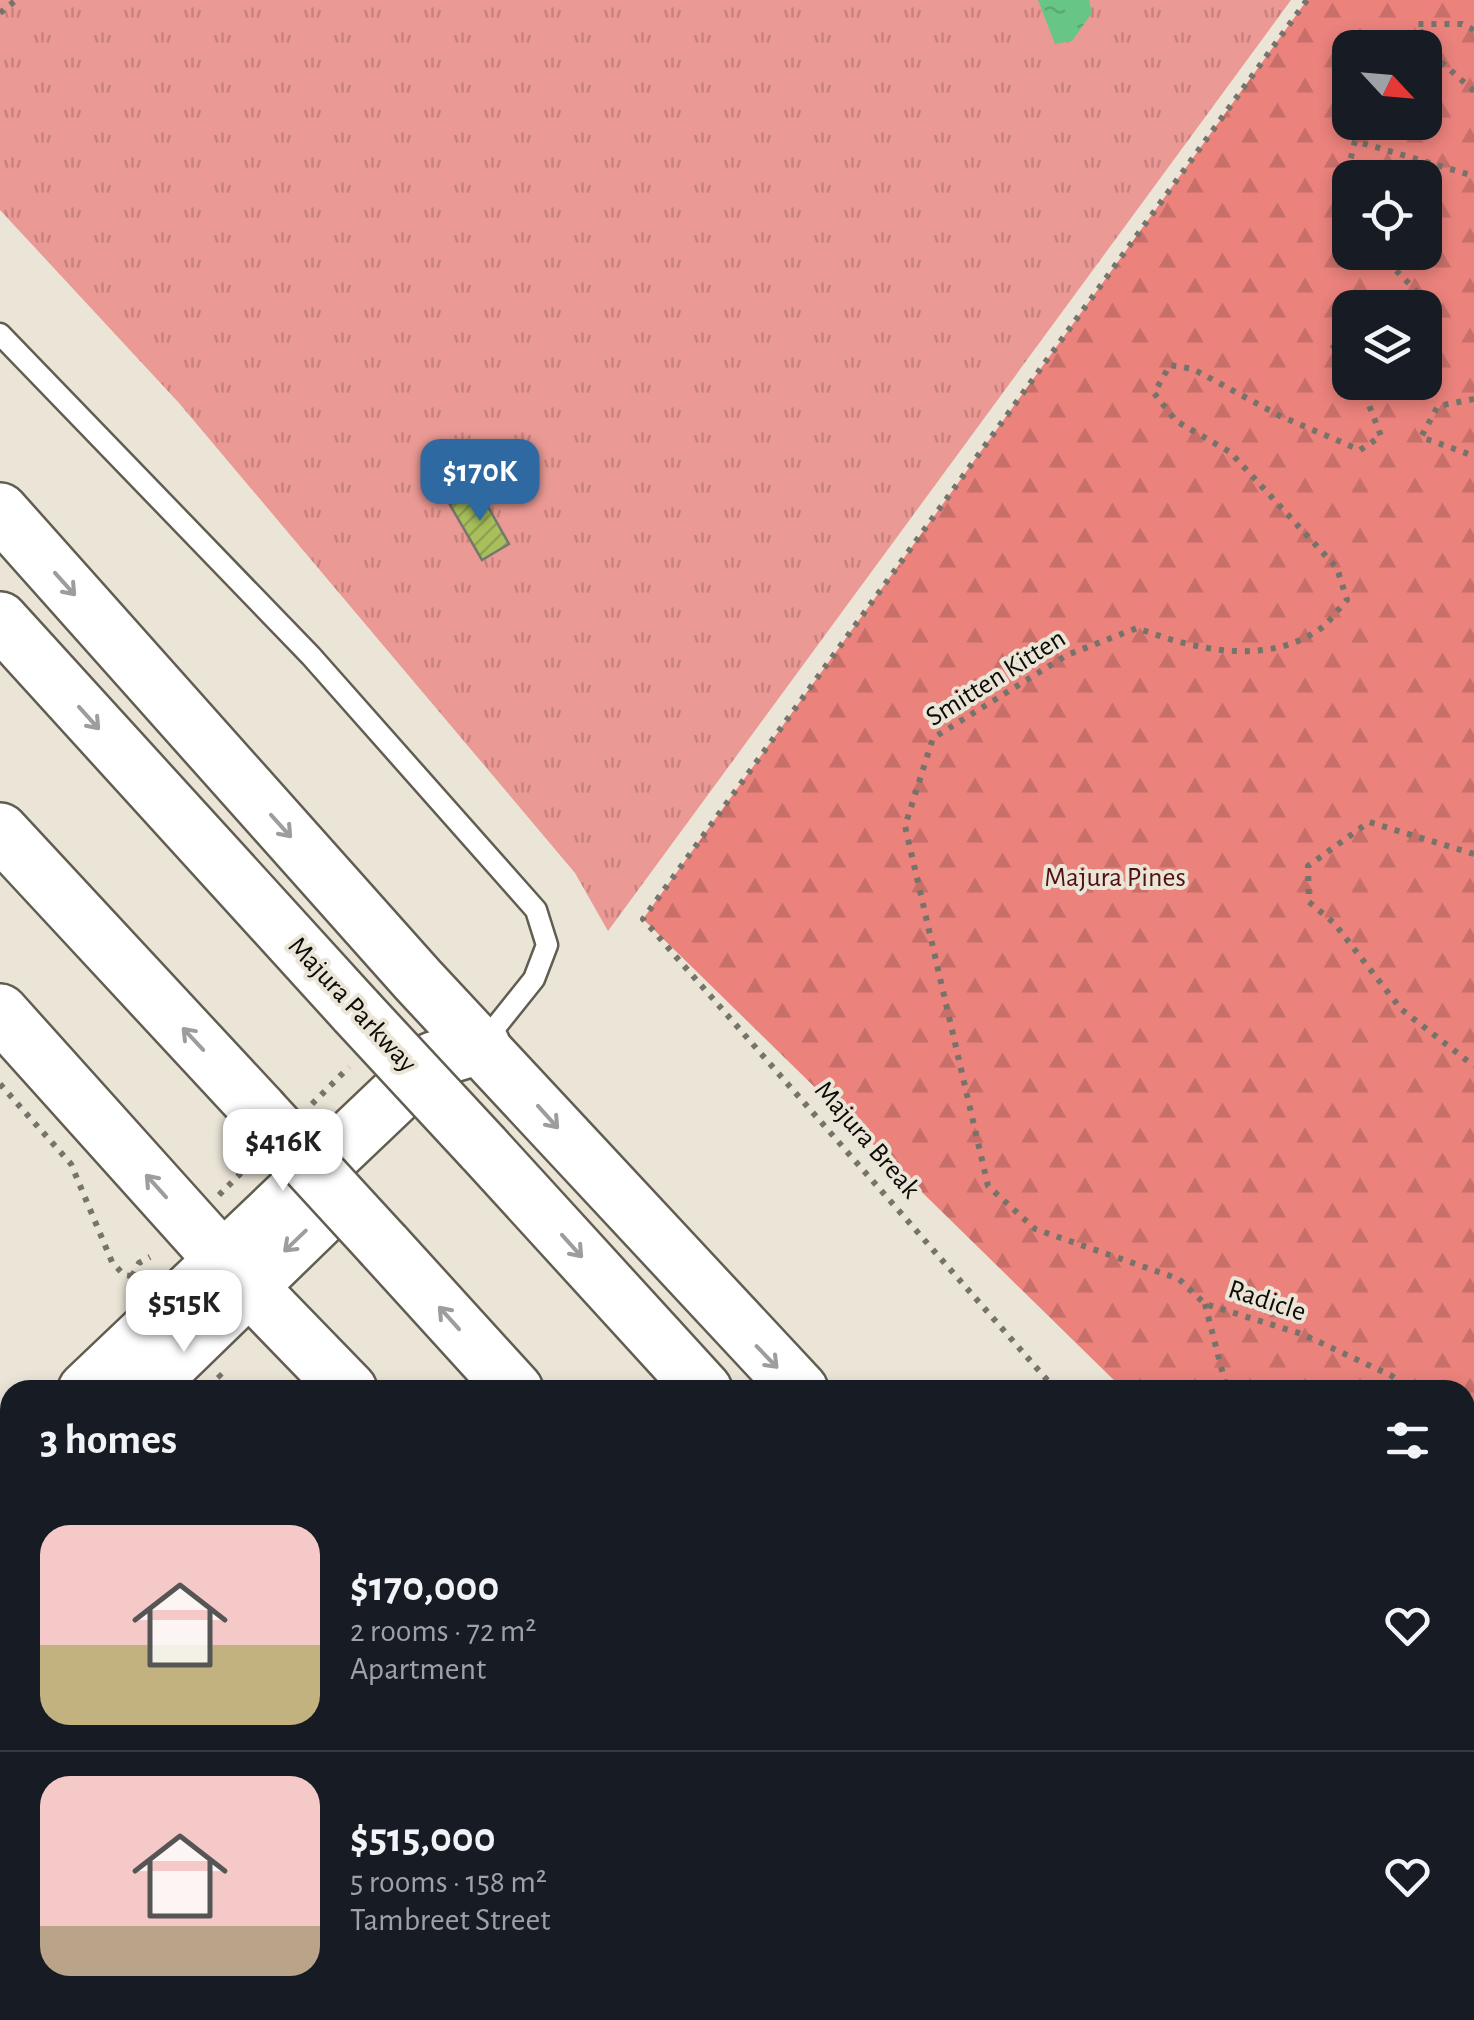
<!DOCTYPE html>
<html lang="en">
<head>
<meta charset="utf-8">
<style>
  :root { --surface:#171b24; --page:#242831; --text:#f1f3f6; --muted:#9ea1a6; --line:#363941; --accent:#2e6aa1 }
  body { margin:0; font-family:"Alegreya Sans",sans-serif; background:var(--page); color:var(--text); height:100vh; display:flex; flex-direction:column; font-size:38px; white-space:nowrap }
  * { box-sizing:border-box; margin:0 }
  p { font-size:32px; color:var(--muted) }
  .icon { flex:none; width:55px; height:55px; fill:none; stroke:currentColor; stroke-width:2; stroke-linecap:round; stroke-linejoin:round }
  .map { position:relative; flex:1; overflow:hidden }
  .drawer { position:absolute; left:0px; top:1380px; width:1475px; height:640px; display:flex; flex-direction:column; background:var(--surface); border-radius:30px 30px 0 0; box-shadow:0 5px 15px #0003 }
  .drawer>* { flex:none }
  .needle { width:65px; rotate:116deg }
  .buttons { position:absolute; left:1332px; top:30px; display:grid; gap:20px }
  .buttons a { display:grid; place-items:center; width:110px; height:110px; border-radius:20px; background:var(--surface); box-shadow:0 5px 15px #0003; font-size:50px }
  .price { position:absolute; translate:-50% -85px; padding:0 22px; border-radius:20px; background:#fff; color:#222; font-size:32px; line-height:65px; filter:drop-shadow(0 2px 5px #0008) }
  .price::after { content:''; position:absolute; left:50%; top:60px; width:30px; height:22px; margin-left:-15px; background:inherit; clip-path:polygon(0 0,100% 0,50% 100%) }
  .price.selected { background:var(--accent); color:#fff }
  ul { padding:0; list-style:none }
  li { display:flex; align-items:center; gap:30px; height:250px; padding:0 40px }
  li+li { border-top:2px solid var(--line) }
  li span { display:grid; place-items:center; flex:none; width:280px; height:200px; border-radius:30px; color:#555 }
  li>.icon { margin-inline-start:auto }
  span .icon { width:120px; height:120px; fill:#fffc; stroke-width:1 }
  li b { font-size:42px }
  h2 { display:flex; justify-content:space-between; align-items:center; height:120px; padding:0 40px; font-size:42px }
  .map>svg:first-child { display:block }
  .grass { fill:url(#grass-tufts) }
  .forest { fill:url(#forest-firs); fill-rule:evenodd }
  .water { fill:url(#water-ripples) }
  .building { fill:url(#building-hatch); stroke:#74786c; stroke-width:2.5 }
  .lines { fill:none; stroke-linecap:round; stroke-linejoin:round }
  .service-casing { stroke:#615d51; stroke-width:25 }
  .tertiary-casing { stroke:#615d51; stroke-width:58 }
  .secondary-casing { stroke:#615d51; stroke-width:60 }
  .motorway-casing { stroke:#615d51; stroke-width:60 }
  .path { stroke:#76736a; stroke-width:6; stroke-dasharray:5 8; stroke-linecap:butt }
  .service { stroke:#fff; stroke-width:20 }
  .tertiary { stroke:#fff; stroke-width:52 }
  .secondary { stroke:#fff; stroke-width:55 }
  .motorway { stroke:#fff; stroke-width:55 }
  .motorway-bridge-casing { stroke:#615d51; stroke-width:60; stroke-linecap:butt }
  .motorway-bridge { stroke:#fff; stroke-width:55 }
  .oneway { stroke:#9e9d9c }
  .labels { text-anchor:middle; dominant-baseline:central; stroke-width:8; stroke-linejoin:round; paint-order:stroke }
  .street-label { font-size:28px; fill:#0d0b07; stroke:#ebe5d8 }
  .park-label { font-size:28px; fill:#511012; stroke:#ebe5d8 }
</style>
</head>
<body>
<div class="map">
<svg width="1474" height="2020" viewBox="0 0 1474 2020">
  <defs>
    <pattern id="grass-tufts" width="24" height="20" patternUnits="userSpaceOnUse" patternTransform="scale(2.5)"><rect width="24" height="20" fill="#ea9994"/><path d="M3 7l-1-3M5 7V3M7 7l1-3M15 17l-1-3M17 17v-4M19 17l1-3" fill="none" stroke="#c8827e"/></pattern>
    <pattern id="forest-firs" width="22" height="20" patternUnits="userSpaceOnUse" patternTransform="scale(2.5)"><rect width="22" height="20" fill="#eb827c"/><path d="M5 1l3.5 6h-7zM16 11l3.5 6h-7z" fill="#c86f6a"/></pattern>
    <pattern id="water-ripples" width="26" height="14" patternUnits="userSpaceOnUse" patternTransform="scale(2.5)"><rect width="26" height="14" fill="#67c686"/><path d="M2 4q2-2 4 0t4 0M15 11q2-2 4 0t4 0" fill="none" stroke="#58a972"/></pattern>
    <pattern id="building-hatch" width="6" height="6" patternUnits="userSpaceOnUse" patternTransform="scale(2.5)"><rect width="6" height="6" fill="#a8bf5b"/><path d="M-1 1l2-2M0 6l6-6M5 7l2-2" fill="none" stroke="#8fa34e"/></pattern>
  </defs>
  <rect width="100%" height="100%" fill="#ebe5d8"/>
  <path class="grass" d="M0 0H1291L608 931 575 873 179 403 0 210Z"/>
  <path class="forest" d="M1307 0H1474V1732L1465 1723V1390H1124L643 919ZM1350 48H1425V122H1350ZM1350 178H1425V252H1350ZM1350 308H1425V382H1350Z
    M10 1766V2010H705L715 2020H0V1776Z"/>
  <path class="water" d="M1038 0H1089L1092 13 1072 41 1055 44Z"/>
  <path class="building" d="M478 489 509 544 482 560 450 505Z"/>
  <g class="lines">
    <defs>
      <path id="service" d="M0 334 311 656 536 910 547 945 534 979 482 1044"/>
      <path id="tertiary" d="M0 1829 10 1846
        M0 1887 10 1896
        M89 2010 95 2020"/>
      <path id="secondary" d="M86 1390 433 1060 482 1045
        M143 1390 324 1214
        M0 1473 10 1464
        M0 1533 10 1521"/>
      <path id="motorway" d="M0 511 418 980 800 1390
        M0 620 356 1011
        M0 831 260 1111
        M0 1012 221 1258 349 1390
        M483 1148 704 1390
        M384 1246 515 1390
        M945 2010 955 2020
        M1080 2010 1089 2020
        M1267 2010 1276 2020
        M1377 2010 1386 2020"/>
    </defs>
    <use href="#service" class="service-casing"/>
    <use href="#tertiary" class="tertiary-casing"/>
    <use href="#secondary" class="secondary-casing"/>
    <use href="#motorway" class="motorway-casing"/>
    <path class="path" d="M0 13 16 0
      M1474 30 1462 24H1417L1432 54 1474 91
      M1350 208 1343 190 1355 141 1474 176
      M1378 252 1437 312 1425 334
      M1350 331H1342L1331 343 1350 369
      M1360 382 1381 436 1360 450 1280 416 1193 369 1170 365 1154 393 1176 421 1230 452 1337 568 1347 600C1338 609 1330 622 1320 629 1265 667 1193 649 1137 628L1067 655 933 738 905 826 988 1186 1035 1229 1179 1279 1205 1304 1302 1334 1392 1376 1409 1390
      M1474 399 1438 406 1421 437 1474 456
      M1474 854 1369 822 1308 866 1309 902 1334 923 1401 1009 1474 1066
      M0 1084 71 1164 112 1262 124 1275 132 1276 134 1286
      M312 1104 349 1067
      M219 1195 253 1161
      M132 1276 139 1263 150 1257
      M1205 1304 1227 1390
      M218 1374 234 1390
      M1056 1390 643 919 1307 0
      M1465 1437 1474 1446
      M1465 1565 1474 1566
      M1465 1769 1474 1777
      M0 1936 10 1952
      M356 2010 366 2020
      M476 2010 482 2020
      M863 2010 871 2020"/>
    <use href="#service" class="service"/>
    <use href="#tertiary" class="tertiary"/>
    <use href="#secondary" class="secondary"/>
    <use href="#motorway" class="motorway"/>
    <defs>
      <path id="motorway-bridge" d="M356 1011 483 1148
        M260 1111 384 1246"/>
    </defs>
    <use href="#motorway-bridge" class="motorway-bridge-casing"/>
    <use href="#motorway-bridge" class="motorway-bridge"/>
  </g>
  <defs><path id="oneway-shaft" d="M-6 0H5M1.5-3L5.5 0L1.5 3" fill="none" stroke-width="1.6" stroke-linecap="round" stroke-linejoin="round" transform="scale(2.5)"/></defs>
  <g class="oneway">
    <use href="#oneway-shaft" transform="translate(65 584) rotate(48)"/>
    <use href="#oneway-shaft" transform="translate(89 718) rotate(48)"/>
    <use href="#oneway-shaft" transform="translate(281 826) rotate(48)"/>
    <use href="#oneway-shaft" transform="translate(193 1039) rotate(-133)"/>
    <use href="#oneway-shaft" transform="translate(548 1117) rotate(48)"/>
    <use href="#oneway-shaft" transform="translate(156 1186) rotate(-132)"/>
    <use href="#oneway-shaft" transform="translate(295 1241) rotate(136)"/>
    <use href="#oneway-shaft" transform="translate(572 1246) rotate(48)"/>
    <use href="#oneway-shaft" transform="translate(449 1318) rotate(-132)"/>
    <use href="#oneway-shaft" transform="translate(767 1357) rotate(46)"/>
  </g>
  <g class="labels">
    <g class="street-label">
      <text transform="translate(996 678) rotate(-32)">Smitten Kitten</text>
      <text transform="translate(352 1005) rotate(47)">Majura Parkway</text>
      <text transform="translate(867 1140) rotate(49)">Majura Break</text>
      <text transform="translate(1267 1301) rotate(18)">Radicle</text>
    </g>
    <g class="park-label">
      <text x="1115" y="878">Majura Pines</text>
    </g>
  </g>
</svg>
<div class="buttons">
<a><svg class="needle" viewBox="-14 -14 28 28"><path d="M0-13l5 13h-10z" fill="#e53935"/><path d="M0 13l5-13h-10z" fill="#9ea1a6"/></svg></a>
<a><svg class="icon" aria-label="locate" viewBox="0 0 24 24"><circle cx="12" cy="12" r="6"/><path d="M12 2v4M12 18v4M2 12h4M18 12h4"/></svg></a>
<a><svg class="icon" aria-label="layers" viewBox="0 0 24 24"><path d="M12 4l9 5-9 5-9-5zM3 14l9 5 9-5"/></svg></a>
</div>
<b class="price selected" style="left:480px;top:524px">$170K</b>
<b class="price" style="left:283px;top:1194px">$416K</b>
<b class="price" style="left:184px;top:1355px">$515K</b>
<section class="drawer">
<h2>3 homes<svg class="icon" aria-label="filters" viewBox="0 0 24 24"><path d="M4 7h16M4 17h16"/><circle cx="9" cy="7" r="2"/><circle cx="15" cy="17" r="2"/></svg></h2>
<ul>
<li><span style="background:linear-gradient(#f6c9c9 60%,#c2b280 0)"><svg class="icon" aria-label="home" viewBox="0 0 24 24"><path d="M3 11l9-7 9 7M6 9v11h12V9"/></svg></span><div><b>$170,000</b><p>2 rooms · 72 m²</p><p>Apartment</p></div><svg class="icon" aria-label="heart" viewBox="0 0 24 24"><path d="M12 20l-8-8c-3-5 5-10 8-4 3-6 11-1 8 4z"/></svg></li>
<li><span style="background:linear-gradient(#f6c9c9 75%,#b9a48a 0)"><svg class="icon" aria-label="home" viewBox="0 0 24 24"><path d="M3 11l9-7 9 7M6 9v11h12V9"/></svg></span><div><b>$515,000</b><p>5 rooms · 158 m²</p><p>Tambreet Street</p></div><svg class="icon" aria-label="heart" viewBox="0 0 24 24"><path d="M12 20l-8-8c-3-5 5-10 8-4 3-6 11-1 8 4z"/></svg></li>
</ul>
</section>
</div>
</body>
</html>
